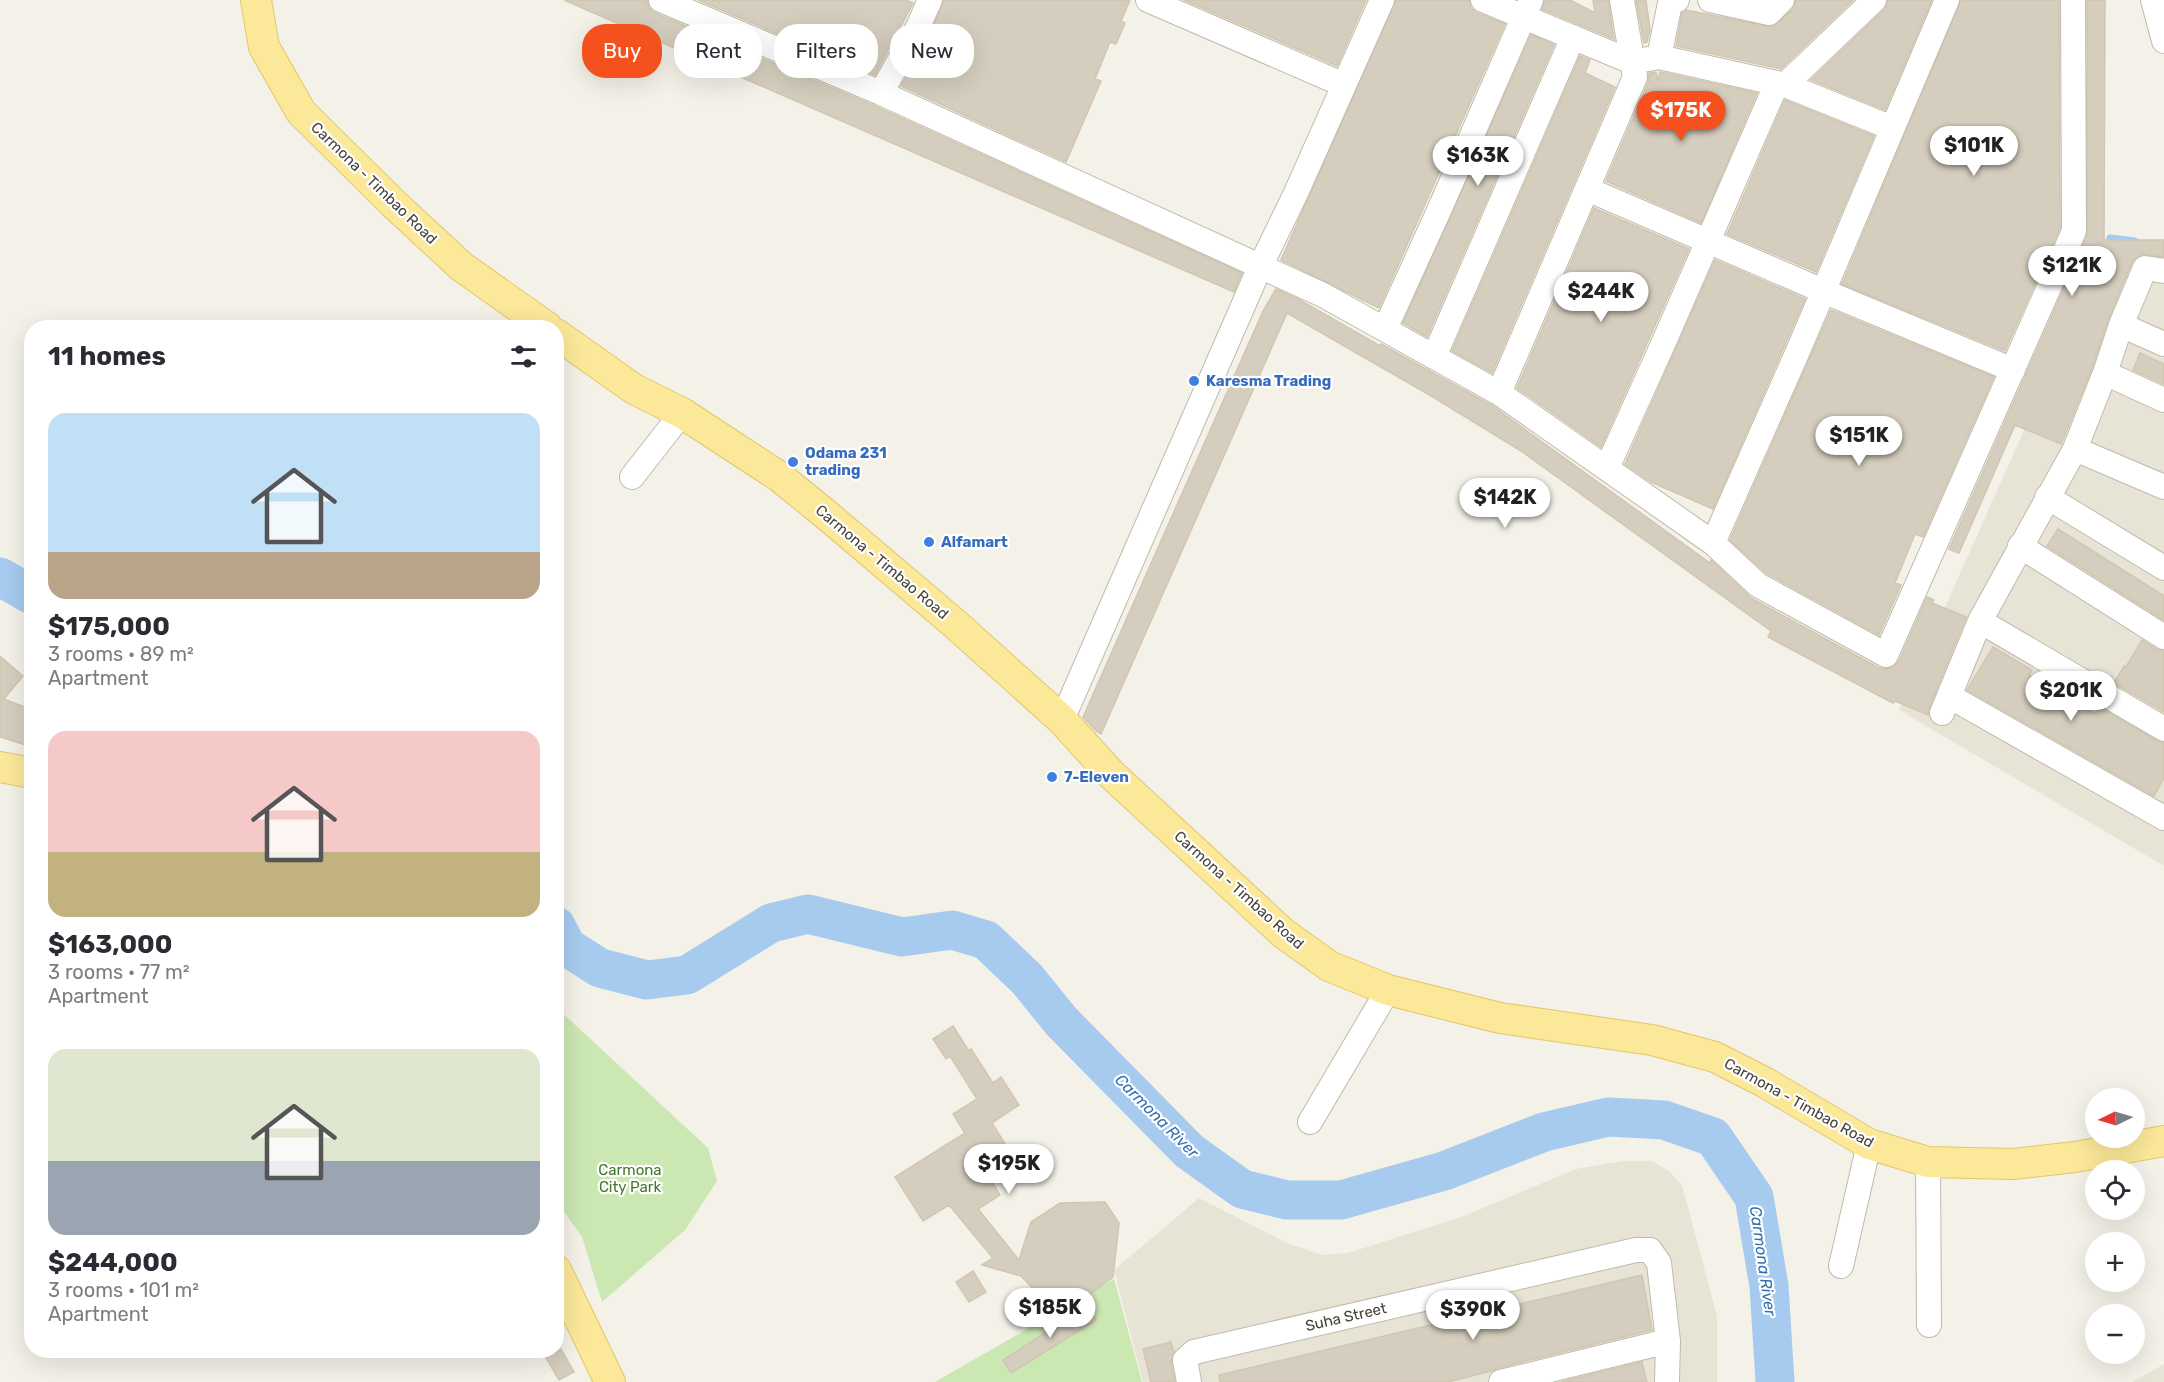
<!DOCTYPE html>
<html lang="en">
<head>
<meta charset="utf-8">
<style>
  :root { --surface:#fff; --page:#f2f2f3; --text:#2b2b33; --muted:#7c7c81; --accent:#f4511f }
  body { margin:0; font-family:Rubik,sans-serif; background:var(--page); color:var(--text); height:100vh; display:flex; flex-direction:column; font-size:22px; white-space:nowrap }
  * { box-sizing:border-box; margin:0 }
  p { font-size:20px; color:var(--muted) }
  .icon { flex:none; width:33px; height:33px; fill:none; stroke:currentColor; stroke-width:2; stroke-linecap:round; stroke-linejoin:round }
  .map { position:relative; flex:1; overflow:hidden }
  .panel { position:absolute; left:24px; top:320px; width:540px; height:1038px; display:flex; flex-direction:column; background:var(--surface); border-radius:24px; box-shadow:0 6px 24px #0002 }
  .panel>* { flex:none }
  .guide { position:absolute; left:582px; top:24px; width:570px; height:54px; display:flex; gap:12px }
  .needle { width:39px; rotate:265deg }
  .buttons { position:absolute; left:2085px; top:1088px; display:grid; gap:12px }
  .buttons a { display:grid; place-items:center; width:60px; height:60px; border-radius:50%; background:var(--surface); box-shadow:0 6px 24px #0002; font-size:30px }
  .price { position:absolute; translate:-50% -51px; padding:0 14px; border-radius:21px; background:#fff; color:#222; font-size:20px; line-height:39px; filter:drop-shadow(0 2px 3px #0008) }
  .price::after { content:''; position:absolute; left:50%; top:36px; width:18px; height:14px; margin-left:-9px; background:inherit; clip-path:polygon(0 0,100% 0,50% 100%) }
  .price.active { background:var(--accent); color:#fff }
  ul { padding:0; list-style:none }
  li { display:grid; align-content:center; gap:12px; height:318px; padding:0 24px }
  li span { display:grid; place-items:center; height:186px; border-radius:18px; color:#555 }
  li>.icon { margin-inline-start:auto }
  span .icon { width:108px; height:108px; fill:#fffc; stroke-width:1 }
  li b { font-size:26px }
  h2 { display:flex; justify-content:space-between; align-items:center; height:72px; padding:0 24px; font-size:26px }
  .tag { padding:0 21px; border-radius:24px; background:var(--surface); box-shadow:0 6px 24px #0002; font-size:21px; line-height:54px }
  .tag.active { background:var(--accent); color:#fff }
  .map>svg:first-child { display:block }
  .residential { fill:#e7e4d6 }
  .green { fill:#cbe7b2 }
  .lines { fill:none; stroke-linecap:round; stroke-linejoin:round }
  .stream { stroke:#a6cbef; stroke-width:7 }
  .river { stroke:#a6cbef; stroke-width:39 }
  .building { fill:#d5cebe; stroke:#d0c6b1; stroke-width:1.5 }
  .minor-casing { stroke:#bfbaab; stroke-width:26 }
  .major-casing { stroke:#e1c769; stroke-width:32 }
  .minor { stroke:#fff; stroke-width:24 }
  .major { stroke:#fbe899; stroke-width:30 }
  .shop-dot { fill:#3f7fe0; stroke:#fff; stroke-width:2 }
  .labels { text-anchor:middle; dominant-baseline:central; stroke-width:4.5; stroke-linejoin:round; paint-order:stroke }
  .street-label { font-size:15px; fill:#474237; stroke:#fff }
  .shop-label { font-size:15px; font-weight:bold; fill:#366cbe; stroke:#fff; text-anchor:start }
  .park-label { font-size:15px; fill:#42782b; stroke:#fff }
  .water-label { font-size:16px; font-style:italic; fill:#3270b1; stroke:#fff }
</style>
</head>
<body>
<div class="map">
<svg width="2164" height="1382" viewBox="0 0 2164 1382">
  <rect width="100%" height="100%" fill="#f4f1e8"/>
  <path class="residential" d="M2110 238 2164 245V866L1899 710Z
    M1623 1161H1652L1669 1171 1682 1185 1717 1316V1382H1143L1114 1270 1199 1198 1289 1244 1323 1255 1348 1253 1464 1216 1576 1169Z
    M2164 1364V1382H2132Z"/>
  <path class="green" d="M557 1008 708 1148 717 1181 685 1230 602 1302 582 1237 557 1202Z
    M1114 1279 1142 1382H935Z"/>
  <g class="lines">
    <path class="stream" d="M2110 238 2135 241"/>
    <path class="river" d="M0 577 32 595
      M556 926 567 947 600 968 647 980 687 975 771 923 808 914 902 937 952 930 986 940 1027 979 1061 1021 1189 1151 1242 1189 1287 1200H1341L1444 1171 1544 1132 1608 1117 1664 1120 1713 1137 1754 1197 1769 1286 1775 1382"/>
  </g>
  <path class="building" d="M564 0H647L649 8 655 13 875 106 1242 273 1234 292Z
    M698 0H906L913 3 875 75Z
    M944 0H1130L1121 21 1125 23 1116 44 1110 42 1095 79 1101 81 1066 162 901 86 930 34Z
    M1184 0H1366L1337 66Z
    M1396 0H1469L1471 8 1477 13 1505 24 1379 308 1281 260Z
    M1545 0H1570L1595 13 1593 0H1608L1614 39 1542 9Z
    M1636 0H1646L1650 30 1647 42 1644 43Z
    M1796 0H1853L1781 69 1676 46 1682 13 1686 10 1772 27 1792 10Z
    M1888 0H1932L1885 110 1811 80 1884 10Z
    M1961 0H2059L2060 228 2005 351 1842 284Z
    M2087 0H2105L2104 240H2164V257L2141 254 2132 262 2108 320 2092 368 2061 444 2015 425 1959 553 1949 549 2087 236Z
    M1531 35 1554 45 1427 337 1403 323Z
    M1580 56 1590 60 1585 73 1615 87 1492 373 1452 351Z
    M1656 72 1658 81 1660 72 1757 93 1701 223 1606 181 1648 83 1649 73Z
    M1785 100 1874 136 1816 272 1727 234Z
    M1594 208 1689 249 1601 447 1517 388Z
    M1715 260 1805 299 1713 509 1651 482 1625 464Z
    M1276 289 1298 299 1380 346 1381 344 1491 405 1710 563 1711 560 1751 598 1879 668 1887 669 1895 666 1899 661 1927 597 1934 600 1932 603 1966 617 1929 708 1928 715 1895 701 1893 703 1768 637 1771 631 1521 451 1433 397 1287 313 1101 734 1096 731 1083 717 1263 311Z
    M1831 310 1994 377 1923 537 1915 534 1895 583 1901 585 1879 635 1766 573 1730 540Z
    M2140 353 2164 364V384L2133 370Z
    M2058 529 2164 596V620L2047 546Z
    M2142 640 2156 649 2164 651V712L2114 683 2124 666 2126 667Z
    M1993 647 2032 670 2029 675 2084 708 2095 714 2099 707 2157 741 2164 743V778L2154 796 1967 690Z
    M0 656 23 676 4 699 32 710V747L0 737Z
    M953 1026 969 1051 971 1049 993 1083 1001 1077 1019 1105 992 1123 1014 1158 988 1175 1000 1195 978 1209 1019 1260 1031 1222 1060 1203 1105 1202 1119 1223 1113 1277 1085 1298 1038 1294 1021 1276 982 1265 993 1258 949 1205 923 1221 895 1177 965 1133 953 1114 977 1099 950 1056 946 1059 933 1039Z
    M973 1271 986 1292 969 1302 956 1282Z
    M1642 1275 1652 1330 1498 1368 1491 1371 1448 1382H1220L1219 1375Z
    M1087 1306 1096 1320 1011 1373 1003 1360Z
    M1171 1342 1174 1352 1171 1363 1175 1382H1151L1143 1349Z
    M561 1349 574 1372 559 1380 546 1358Z
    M1642 1362 1647 1382H1561Z"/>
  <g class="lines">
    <defs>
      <path id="minor" d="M661 0 881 93 1323 295 1499 393 1713 543 1758 585 1886 655 2074 231 2073 0
        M1148 0 1344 85
        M1483 0 1632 62 1659 57 1785 85 1874 0
        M1710 0 1769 13 1782 0
        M2153 0 2164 41
        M1659 57 1670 3 1677 0
        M1785 85 1892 128
        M881 93 918 27 930 0
        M1587 189 1823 291 2013 370
        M2121 325 2164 344
        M1385 329 1441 206 1531 0
        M1434 357 1573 37
        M2105 373 2164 400
        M1499 393 1635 77 1622 0
        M2075 449 2164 487
        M1607 468 1663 344 1777 83
        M632 477 682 413
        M2047 497 2164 568
        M1713 543 1798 351 1947 0
        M2020 546 2164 637
        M1980 621 2164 729
        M1949 696 2164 818
        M1942 713 1980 621 2075 449 2105 373 2121 325 2145 268 2164 271
        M1062 720 1260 267 1295 195 1382 0
        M1310 1122 1388 990
        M1928 1162 1929 1325
        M1841 1266 1869 1144
        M1189 1382 1185 1360 1194 1352 1636 1250H1650L1659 1263 1668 1341 1667 1382
        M1501 1382 1668 1341"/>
      <path id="major" d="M256 0 264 47 301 112 395 205 462 267 547 327
        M556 334 634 389 682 413 780 477 829 517 954 623 1062 720 1111 774 1283 933 1329 966 1388 990 1500 1018 1652 1040 1715 1057 1764 1082 1869 1144 1928 1162 2013 1164 2075 1157 2164 1141
        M0 767 32 773
        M556 1270 610 1382"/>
    </defs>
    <use href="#minor" class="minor-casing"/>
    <use href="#major" class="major-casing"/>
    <use href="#minor" class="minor"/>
    <use href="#major" class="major"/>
  </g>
  <g class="shop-dot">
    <circle cx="1194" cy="381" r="6"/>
    <circle cx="793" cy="462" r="6"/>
    <circle cx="929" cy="542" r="6"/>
    <circle cx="1052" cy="777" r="6"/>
  </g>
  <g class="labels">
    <g class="street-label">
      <text transform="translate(374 183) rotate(44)">Carmona - Timbao Road</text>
      <text transform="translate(882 562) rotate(40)">Carmona - Timbao Road</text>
      <text transform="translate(1239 890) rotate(42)">Carmona - Timbao Road</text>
      <text transform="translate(1799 1103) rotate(29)">Carmona - Timbao Road</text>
      <text transform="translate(1346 1317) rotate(-13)">Suha Street</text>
    </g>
    <g class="shop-label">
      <text x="1206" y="381">Karesma Trading</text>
      <text x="805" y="453">Odama 231<tspan x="805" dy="17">trading</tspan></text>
      <text x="941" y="542">Alfamart</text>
      <text x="1064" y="777">7-Eleven</text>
    </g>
    <g class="park-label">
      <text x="630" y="1170">Carmona<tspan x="630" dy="17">City Park</tspan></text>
    </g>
    <g class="water-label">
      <text transform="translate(1157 1116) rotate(45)">Carmona River</text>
      <text transform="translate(1763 1261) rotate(82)">Carmona River</text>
    </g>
  </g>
</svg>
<div class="buttons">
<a><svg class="needle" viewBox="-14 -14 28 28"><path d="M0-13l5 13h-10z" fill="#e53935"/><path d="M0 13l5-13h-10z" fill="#7c7c81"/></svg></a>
<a><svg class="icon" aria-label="locate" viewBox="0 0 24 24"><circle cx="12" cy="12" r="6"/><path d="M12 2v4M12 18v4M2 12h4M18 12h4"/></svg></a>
<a>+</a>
<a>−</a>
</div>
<b class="price active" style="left:1681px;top:142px">$175K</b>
<b class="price" style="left:1974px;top:177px">$101K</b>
<b class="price" style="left:1478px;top:187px">$163K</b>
<b class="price" style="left:2072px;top:297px">$121K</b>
<b class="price" style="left:1601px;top:323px">$244K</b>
<b class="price" style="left:1859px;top:467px">$151K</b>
<b class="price" style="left:1505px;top:529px">$142K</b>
<b class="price" style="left:2071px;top:722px">$201K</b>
<b class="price" style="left:1009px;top:1195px">$195K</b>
<b class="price" style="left:1050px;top:1339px">$185K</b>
<b class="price" style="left:1473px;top:1341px">$390K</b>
<div class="guide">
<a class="tag active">Buy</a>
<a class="tag">Rent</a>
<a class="tag">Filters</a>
<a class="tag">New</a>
</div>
<section class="panel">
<h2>11 homes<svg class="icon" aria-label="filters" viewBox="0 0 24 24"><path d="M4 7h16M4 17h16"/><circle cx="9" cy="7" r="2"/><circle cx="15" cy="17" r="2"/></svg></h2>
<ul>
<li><span style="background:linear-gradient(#bfe0f5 75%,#b9a48a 0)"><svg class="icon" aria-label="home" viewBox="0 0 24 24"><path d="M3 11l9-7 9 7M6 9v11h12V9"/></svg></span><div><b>$175,000</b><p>3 rooms · 89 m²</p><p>Apartment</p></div></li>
<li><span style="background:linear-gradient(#f6c9c9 65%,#c2b280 0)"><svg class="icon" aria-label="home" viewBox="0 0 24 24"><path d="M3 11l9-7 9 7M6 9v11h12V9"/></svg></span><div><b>$163,000</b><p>3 rooms · 77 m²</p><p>Apartment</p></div></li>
<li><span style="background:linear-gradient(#dfe7d0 60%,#9aa5b1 0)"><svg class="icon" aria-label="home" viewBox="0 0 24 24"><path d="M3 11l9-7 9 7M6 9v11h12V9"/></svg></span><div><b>$244,000</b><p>3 rooms · 101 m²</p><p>Apartment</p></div></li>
</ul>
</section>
</div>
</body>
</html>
